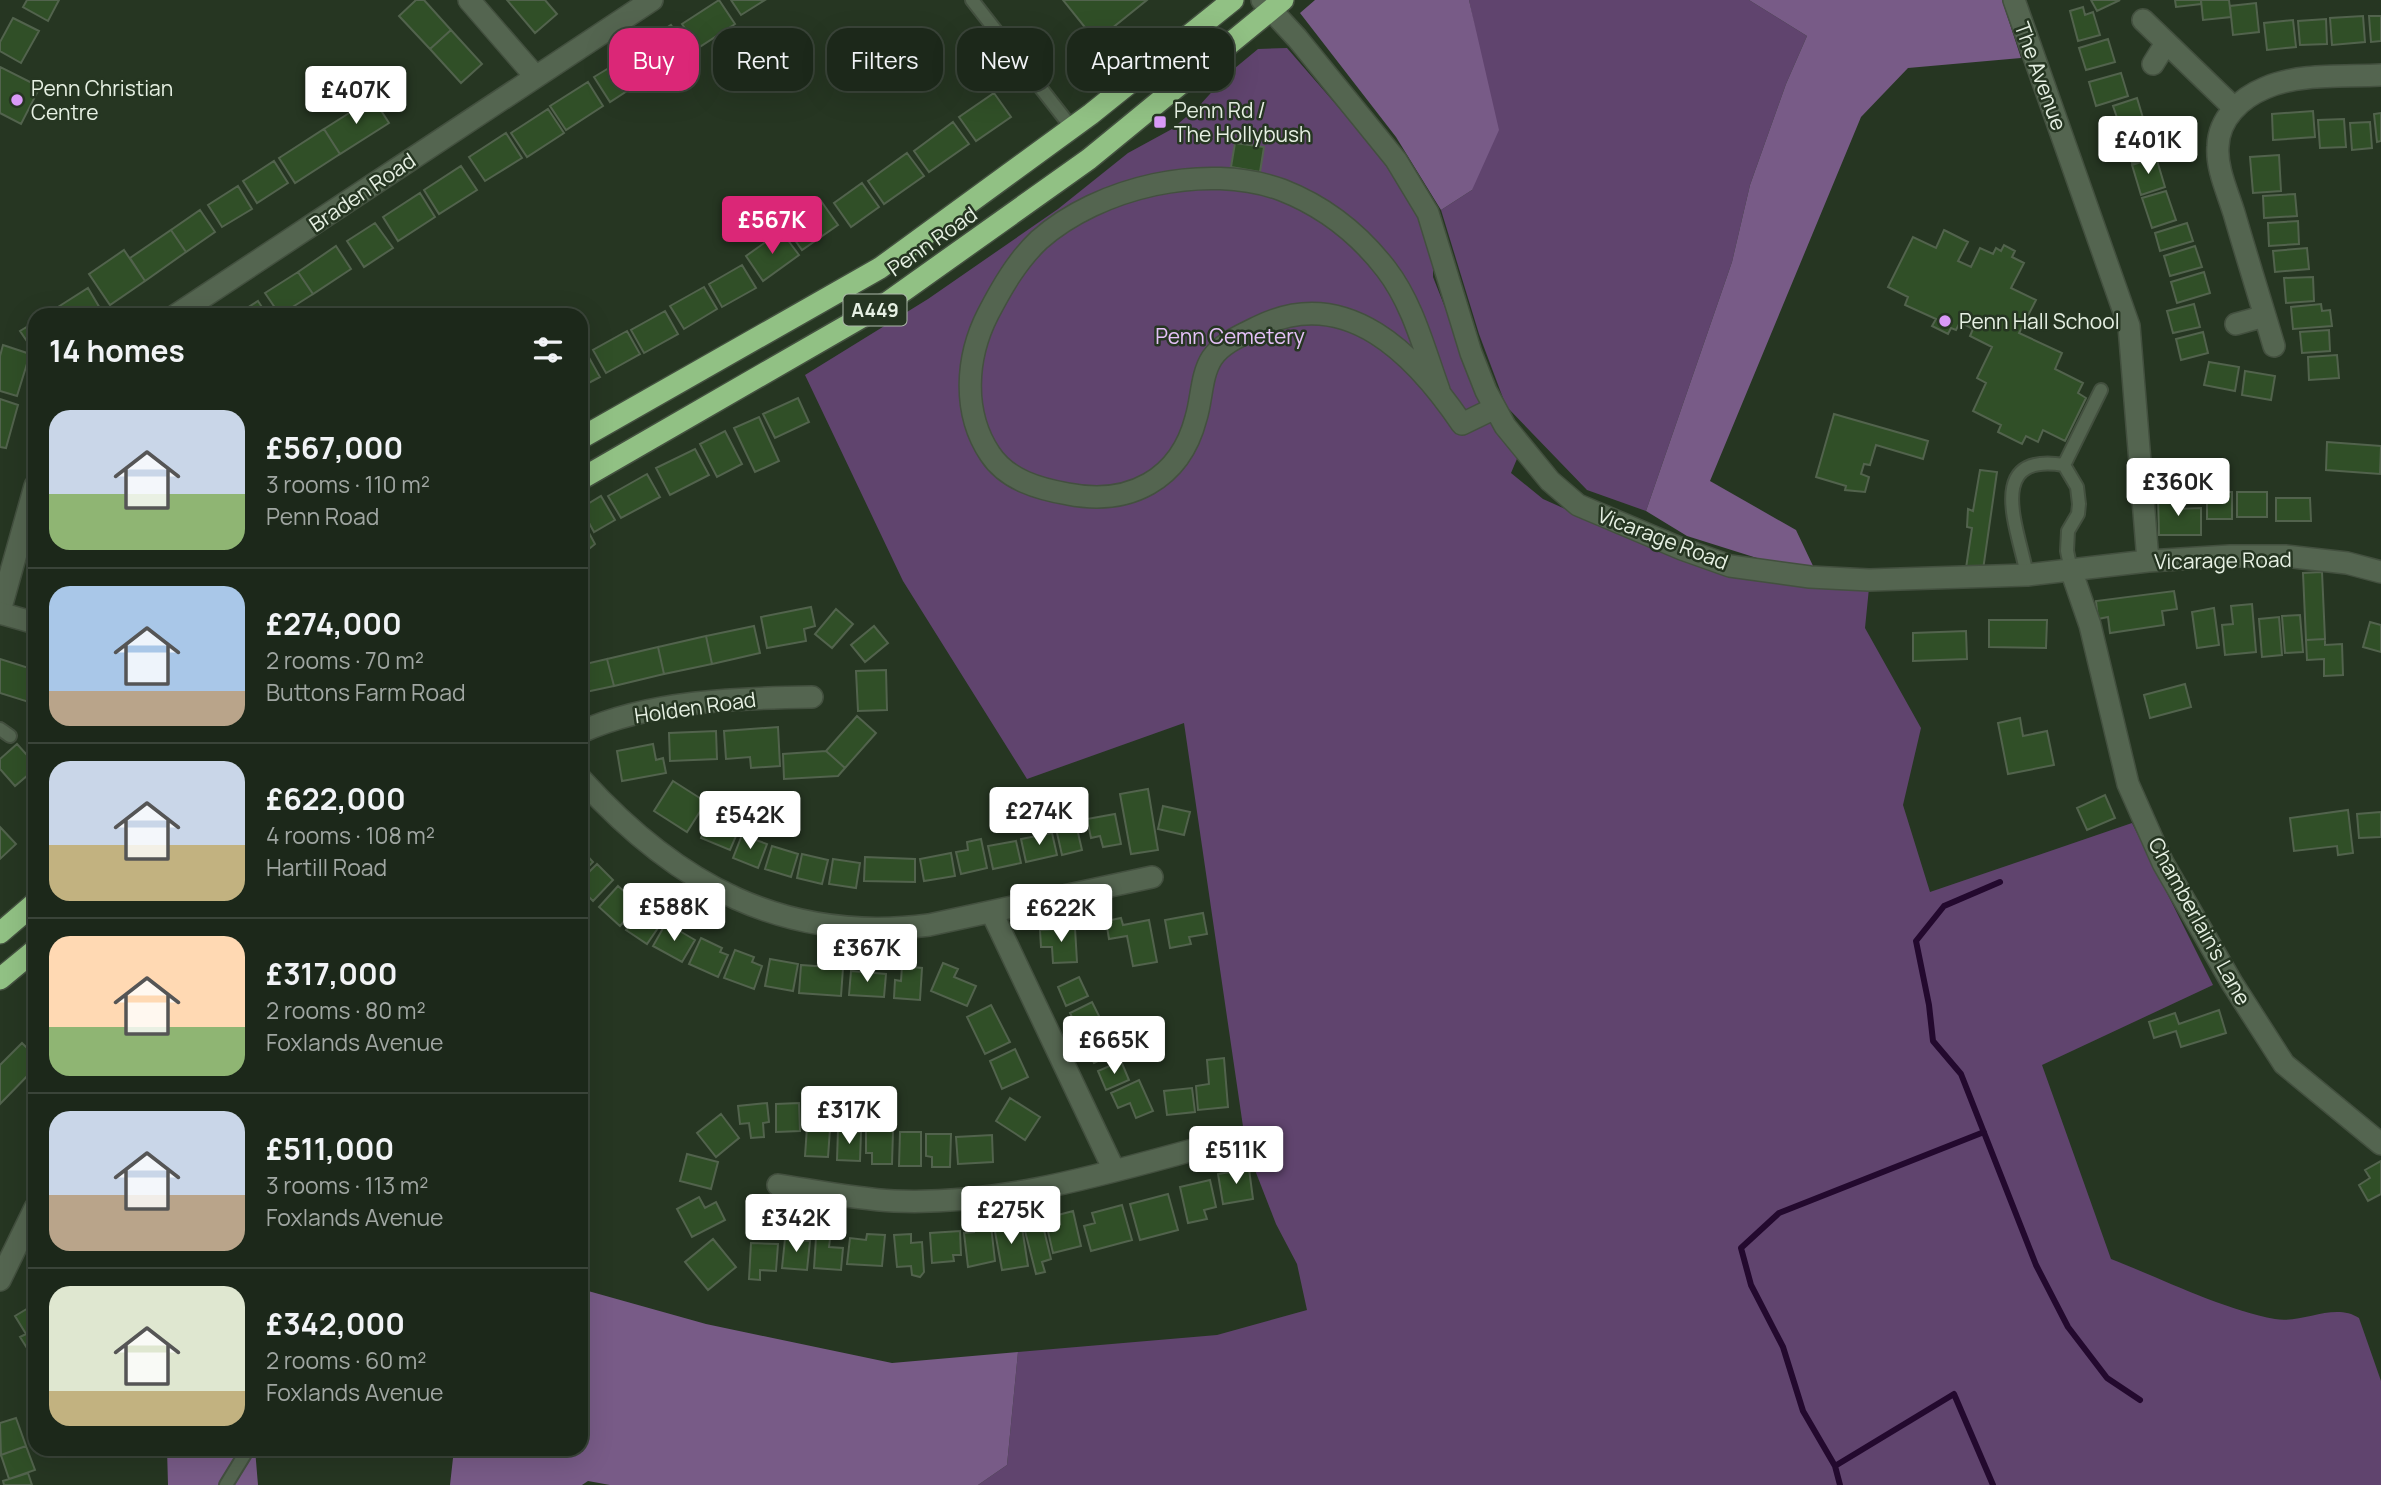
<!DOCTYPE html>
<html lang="en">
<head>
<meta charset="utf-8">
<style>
  :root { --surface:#1c281a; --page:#293427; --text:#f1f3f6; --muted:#a0a6a2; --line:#3a4439; --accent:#db2777 }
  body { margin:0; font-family:Manrope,sans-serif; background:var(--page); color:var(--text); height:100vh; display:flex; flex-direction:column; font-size:26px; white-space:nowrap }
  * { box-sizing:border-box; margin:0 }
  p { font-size:23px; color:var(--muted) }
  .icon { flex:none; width:38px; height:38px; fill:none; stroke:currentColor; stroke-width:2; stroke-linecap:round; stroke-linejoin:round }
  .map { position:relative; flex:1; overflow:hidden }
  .drawer { position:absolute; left:28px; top:308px; width:560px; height:1148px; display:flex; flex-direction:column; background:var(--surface); border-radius:21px; box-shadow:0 7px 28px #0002,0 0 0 2px var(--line) }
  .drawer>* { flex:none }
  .hud { position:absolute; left:609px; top:28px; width:665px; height:63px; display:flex; gap:14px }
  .price { position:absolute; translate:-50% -60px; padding:0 16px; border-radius:7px; background:#fff; color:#222; font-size:23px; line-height:46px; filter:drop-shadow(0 2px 4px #0008) }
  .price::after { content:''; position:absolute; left:50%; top:42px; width:21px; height:16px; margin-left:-10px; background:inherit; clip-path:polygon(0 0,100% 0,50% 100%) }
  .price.selected { background:var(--accent); color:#fff }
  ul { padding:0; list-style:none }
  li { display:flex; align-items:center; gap:21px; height:175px; padding:0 21px }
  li+li { border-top:2px solid var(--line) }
  li span { display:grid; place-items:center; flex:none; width:196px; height:140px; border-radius:21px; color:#555 }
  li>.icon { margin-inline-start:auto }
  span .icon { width:84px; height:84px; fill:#fffc; stroke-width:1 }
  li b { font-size:30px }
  h2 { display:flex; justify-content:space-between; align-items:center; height:84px; padding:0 21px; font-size:30px }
  .pill { padding:0 24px; border-radius:21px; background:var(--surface); box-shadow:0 7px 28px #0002,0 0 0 2px var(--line); font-size:24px; line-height:63px }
  .pill.selected { background:var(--accent); color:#fff }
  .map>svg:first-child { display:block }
  .green { fill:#60446e }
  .forest { fill:#785b87 }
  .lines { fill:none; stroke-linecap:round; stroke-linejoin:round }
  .stream { stroke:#23092e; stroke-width:6 }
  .building { fill:#304f27; stroke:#52634d; stroke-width:2 }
  .lane-casing { stroke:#43503f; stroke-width:16 }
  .street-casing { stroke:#43503f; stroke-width:24 }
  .secondary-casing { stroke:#43503f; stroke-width:24 }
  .highway-casing { stroke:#43503f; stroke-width:24 }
  .lane { stroke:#546550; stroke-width:12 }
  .street { stroke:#546550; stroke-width:21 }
  .secondary { stroke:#546550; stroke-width:21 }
  .highway { stroke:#91c184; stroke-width:21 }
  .poi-dot { fill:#d99af7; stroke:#263622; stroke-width:2.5 }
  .labels { text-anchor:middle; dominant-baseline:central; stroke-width:5; stroke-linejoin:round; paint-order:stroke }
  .shield { fill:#263622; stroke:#acb8a9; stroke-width:2 }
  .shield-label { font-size:19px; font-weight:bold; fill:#e6f0e3 }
  .street-label { font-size:21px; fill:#e6f0e3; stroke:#263622 }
  .poi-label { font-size:21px; fill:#e6f0e3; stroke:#263622; text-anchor:start }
  .park-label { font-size:21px; fill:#e5c1f8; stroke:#263622 }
</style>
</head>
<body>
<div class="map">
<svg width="2381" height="1485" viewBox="0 0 2381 1485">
  <rect width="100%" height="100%" fill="#263622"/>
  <path class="green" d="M1469 0H1749L1807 36 1786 84 1750 185 1732 262 1646 511 1587 490 1506 406 1479 334 1441 210 1472 190 1482 63Z
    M1287 48 1398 176 1423 216 1433 254V277L1459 343 1519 454 1511 473 1543 499 1679 560 1733 577 1869 588 1865 628 1921 728 1903 805 1930 892 2132 823 2213 985 2042 1065 2111 1259C2160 1278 2224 1310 2275 1319 2303 1324 2334 1302 2359 1318L2381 1381V1485H978L1007 1465 1018 1352 1217 1335 1307 1310 1297 1264 1276 1224 1246 1147 1184 723 1027 779 903 581 805 375 928 299 1058 209 1128 153 1172 129 1199 106 1229 73 1258 49Z"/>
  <path class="forest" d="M1315 0H1469L1499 130 1472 190 1441 210 1396 137 1300 13Z
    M1749 0H2002L2021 58 1908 68 1861 117 1710 481 1796 530 1814 568 1776 564 1687 536 1646 511 1732 262 1750 185 1786 84 1807 36Z
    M581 1289 706 1324 892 1363 1018 1352 1007 1465 978 1485H610L588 1481 582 1485H450L454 1449H581Z
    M167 1449H255L258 1485H168Z"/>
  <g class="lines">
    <path class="stream" d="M2000 882 1944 906 1916 941 1929 1005 1933 1041 1961 1074 2036 1265 2068 1327 2107 1378 2140 1400
      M1835 1466 1803 1411 1783 1347 1751 1285 1741 1248 1779 1213 1984 1132
      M1840 1485 1835 1466 1954 1394 1993 1485"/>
  </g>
  <path class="building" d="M27 0H59L48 21 23 7Z
    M416 0H424L451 30 430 49 399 16Z
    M507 0H545L557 14 535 33Z
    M719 0 735 24 698 48 682 24Z
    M731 0H765L741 15Z
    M1063 0H1147L1096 41Z
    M2091 0H2120L2097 11Z
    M2175 0H2201V4L2176 7Z
    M2201 0H2229L2231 17 2203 20Z
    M2256 3 2259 32 2233 35 2230 6Z
    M2083 7 2085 15 2093 12 2100 35 2078 41 2070 11Z
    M2363 16 2365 42 2332 45 2330 18Z
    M2369 16H2381V41L2371 42Z
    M13 18 39 31 21 63 0 51V42Z
    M2326 19 2327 44 2300 45 2298 21Z
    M2293 20 2296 47 2267 50 2264 23Z
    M671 25 687 49 650 73 634 49Z
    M451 30 482 64 461 83 430 49Z
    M2108 39 2115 62 2086 70 2079 48Z
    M632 54 647 78 610 102 594 77Z
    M0 67 40 87 21 124 0 113Z
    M2121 73 2128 96 2096 106 2089 82Z
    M588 82 603 106 566 130 550 106Z
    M994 93 1011 117 976 141 959 117Z
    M373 98 389 123 340 154 324 129Z
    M2137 98 2146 128 2123 135 2113 106Z
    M548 109 564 133 527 157 511 133Z
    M2313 111 2315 137 2273 140 2272 114Z
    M2381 113V141L2377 142 2374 114Z
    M2344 119 2346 147 2320 148 2318 120Z
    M953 122 969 144 929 172 914 151Z
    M2370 122 2372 148 2352 150 2350 123Z
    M324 129 340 154 295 183 279 158Z
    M2146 129 2155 156 2132 163 2123 136Z
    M506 133 522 158 485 181 469 157Z
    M1235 143 1264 147 1260 172 1231 167Z
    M907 153 924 176 884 204 868 181Z
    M2279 155 2281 191 2253 193 2250 157Z
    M2156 157 2165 187 2141 195 2132 165Z
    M274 161 288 183 257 203 243 181Z
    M461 166 477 190 439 214 424 190Z
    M862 183 879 207 851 227 834 203Z
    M238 186 252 209 222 227 208 205Z
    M2166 191 2176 220 2152 228 2142 198Z
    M420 193 435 217 398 241 383 217Z
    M2295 194 2297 216 2264 218 2263 196Z
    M821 201 838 225 802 250 785 226Z
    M200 210 215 232 186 252 171 230Z
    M2298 221 2299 244 2269 246 2268 223Z
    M375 223 393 248 364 267 347 241Z
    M2187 223 2193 241 2160 251 2155 233Z
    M171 230 186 252 145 281 130 258Z
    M1944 230 1968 242 1958 261 1971 267 1980 248 1993 254 1996 248 2001 251 2004 245 2015 251 2012 257 2024 263 2011 288 2036 300 2019 333 2062 353 2055 369 2083 383 2078 393 2086 398 2065 441 2043 430 2038 442 2026 436 2022 444 1998 432 2001 425 1973 411 1986 383 1977 378 1992 347 1970 336 1973 329 1960 322 1956 330 1951 328 1948 334 1932 326 1936 319 1905 305 1908 297 1888 287 1913 237 1936 248Z
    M781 231 799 255 763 281 746 256Z
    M336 246 351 269 313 294 298 272Z
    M2195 246 2202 267 2170 276 2164 256Z
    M2307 248 2309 269 2275 272 2273 251Z
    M124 250 145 281 110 305 89 274Z
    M742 265 756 288 722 307 709 284Z
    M298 272 313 294 280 315 265 293Z
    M2204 272 2210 293 2177 303 2171 282Z
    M2313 277 2314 301 2286 303 2284 278Z
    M704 287 717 309 684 329 670 306Z
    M88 288 101 310 93 315H63L58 307Z
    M258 301 267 315H236Z
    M2194 304 2200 327 2173 333 2167 311Z
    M2321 304 2322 311 2330 310 2332 326 2293 329 2291 307Z
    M665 311 678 334 644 353 631 330Z
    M35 322V353L20 331Z
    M2329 330 2330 351 2302 353 2300 332Z
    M627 331 640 354 606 373 593 350Z
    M2203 332 2208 353 2181 360 2176 339Z
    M3 345 30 354 17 396 0 391V356Z
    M587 354 600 377 581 387V357Z
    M2337 355 2339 378 2309 380 2308 357Z
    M2209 362 2239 367 2235 391 2204 385Z
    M2245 371 2275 376 2271 400 2242 395Z
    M798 398 809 422 775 438 763 414Z
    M0 399 18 405 6 448 0 447Z
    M1834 414 1928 441 1923 459 1876 445 1870 465 1864 464 1861 474 1869 477 1865 492 1845 490 1846 486 1816 477Z
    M759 417 779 461 755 472 734 428Z
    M725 431 742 464 717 477 700 444Z
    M2327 442 2381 446 2380 474 2326 470Z
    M695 449 709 475 670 495 656 468Z
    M1980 470 1997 472 1983 570 1966 568 1972 528 1967 527 1968 509 1973 511Z
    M647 474 660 497 621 518 608 496Z
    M2207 482 2222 483V492H2232V519H2207Z
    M2237 492H2267V517H2237Z
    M601 496 615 520 594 532 581 508Z
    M2158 496H2177V509L2201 508V535H2159Z
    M2276 498H2310L2311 521H2276Z
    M581 518 595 544 589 549 584 548 581 541Z
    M2322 572 2325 639 2306 640 2303 573Z
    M2174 591 2177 609 2162 611 2164 625 2110 633 2108 617 2098 619 2096 601Z
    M2252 604 2256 652 2225 655 2222 625 2233 624 2231 606Z
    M811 607 815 626 804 629 806 641 767 648 761 617Z
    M2214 608 2219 645 2197 648 2192 612Z
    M836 609 853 624 832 648 815 634Z
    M2300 615 2303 652 2285 653 2282 616Z
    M2279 617 2282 655 2262 657 2259 619Z
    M1989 620H2047L2046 648 1989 647Z
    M2370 622 2381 625V652L2363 647Z
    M754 626 760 653 712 664 706 636Z
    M874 626 888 643 865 662 851 645Z
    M1966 631 1967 659 1913 661V633Z
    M706 636 712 664 664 674 658 647Z
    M2325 639V645L2342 644 2343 675 2324 676V659L2307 660 2306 640Z
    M658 647 664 674 614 686 607 659Z
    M0 659 35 670V713L26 701 0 693Z
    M607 659 614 686 581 693V665Z
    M886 670 887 710 858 711 856 671Z
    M2185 684 2191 707 2150 718 2144 695Z
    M857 716 876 733 845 768 826 751Z
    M2020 718 2023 736 2047 731 2054 765 2008 774 1998 723Z
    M778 727 780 766 751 768 750 757 726 759 724 731Z
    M716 731 717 759 670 761 669 733Z
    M17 744 35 764V769L15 786 0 769V759Z
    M653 744 656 760 663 758 666 773 622 781 617 751Z
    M826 751 845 768 838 776 784 779 783 754Z
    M673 781 706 802 687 832 654 811Z
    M1148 789 1158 850 1131 854 1120 794Z
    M2105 795 2115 818 2087 830 2077 808Z
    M1163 806 1190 812 1184 835 1158 829Z
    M2348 810 2353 853 2338 855 2337 846 2294 851 2290 818Z
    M2381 812V837L2359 838 2357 814Z
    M1115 814 1121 844 1103 847 1100 836 1091 838 1087 819Z
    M710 817 739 829 730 850 701 838Z
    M1075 820 1082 850 1062 855 1055 824Z
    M0 827 16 844 0 859Z
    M1052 833 1057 855 1026 862 1021 839Z
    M742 835 767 844 758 868 733 858Z
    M981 839 987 868 961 874 956 852 968 850 967 842Z
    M1016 841 1021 863 993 869 988 846Z
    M772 846 798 854 791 877 765 869Z
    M581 849 593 862 581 874Z
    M951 853 955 876 924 881 920 859Z
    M802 854 828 860 822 884 797 878Z
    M865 857 915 859V882L864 881Z
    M833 859 860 863 856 888 829 884Z
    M597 864 613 880 593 901 581 889V880Z
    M618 886 635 901 631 905 635 909 620 926 599 907Z
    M641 909 662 922 647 944 626 930Z
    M1203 913 1207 934 1189 937 1191 944 1170 948 1165 920Z
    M1121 918 1123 925 1149 920 1157 962 1133 966 1127 936 1109 939 1106 921Z
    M666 923 695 940 682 962 653 946Z
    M1075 928 1077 962 1053 963 1052 947H1041L1040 930Z
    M701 938 722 948 720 952 728 955 718 977 689 964Z
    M735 950 754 957 752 962 762 966 754 989 724 978Z
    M770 959 798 964 793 991 765 986Z
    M943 963 958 969 954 977 976 986 967 1006 931 991Z
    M801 965 843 968 841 996 799 993Z
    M902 966 922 968 920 1000 894 998 895 980 901 981Z
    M851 971 886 974 884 997 849 995Z
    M1079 977 1088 996 1066 1006 1058 987Z
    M1092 1002 1102 1022 1080 1033 1070 1013Z
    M991 1005 1010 1042 985 1054 967 1017Z
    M2219 1010 2226 1033 2181 1047 2176 1031 2154 1038 2149 1022 2175 1013 2179 1024Z
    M1109 1034 1117 1052 1094 1063 1085 1045Z
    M22 1043 35 1056V1068L0 1104V1065Z
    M1015 1049 1028 1077 1002 1089 990 1061Z
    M1224 1058 1228 1107 1198 1110 1196 1086 1209 1084 1207 1060Z
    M1121 1061 1129 1080 1106 1090 1098 1071Z
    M1139 1080 1153 1111 1136 1118 1130 1103 1118 1108 1111 1093Z
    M1192 1088 1195 1112 1167 1115 1164 1091Z
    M1010 1098 1040 1117 1025 1140 996 1121Z
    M767 1103 769 1122 763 1123 764 1137 751 1138 749 1123 740 1124 738 1106Z
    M799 1103 800 1131 776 1132V1104Z
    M721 1114 739 1138 716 1157 697 1133Z
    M807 1127 830 1129 828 1157 805 1156Z
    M838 1130 861 1132 860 1161 837 1160Z
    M866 1130 893 1131 892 1164H872V1153H866Z
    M900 1132H921V1166H899Z
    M926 1134H951L950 1167H932V1157L926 1156Z
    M992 1135 993 1162 958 1164 956 1137Z
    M687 1154 718 1162 711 1189 680 1181Z
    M2381 1161V1194L2368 1201 2359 1185 2370 1178 2365 1170Z
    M1249 1169 1253 1199 1223 1204 1218 1174Z
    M1210 1180 1216 1207 1204 1210 1207 1219 1188 1223 1180 1187Z
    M1168 1194 1178 1230 1140 1240 1130 1204Z
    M699 1197 705 1208 716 1202 725 1220 692 1237 677 1209Z
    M1122 1205 1132 1240 1091 1251 1084 1226 1095 1223 1092 1213Z
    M1073 1211 1081 1246 1053 1253 1047 1227 1060 1224 1058 1215Z
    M1021 1221 1028 1266 1002 1270 994 1226Z
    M991 1226 995 1261 968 1267 964 1233 974 1232 973 1227Z
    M1043 1226 1051 1259 1042 1262 1045 1272 1036 1274 1025 1231Z
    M960 1231 961 1255H953L954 1261 932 1263 930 1233Z
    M867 1234 885 1235 882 1266 847 1264 850 1238 866 1240Z
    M911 1234V1243L922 1242 924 1272 920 1277 912 1275 911 1266 897 1267 894 1235Z
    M816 1238 830 1239 829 1247 843 1248 841 1270 814 1268Z
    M713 1239 736 1267 708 1290 685 1262Z
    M785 1239 810 1241 807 1270 782 1268Z
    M751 1243 778 1244 776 1271 760 1270V1280L749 1279Z
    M35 1304V1354L32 1356 20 1337 26 1334 15 1316Z
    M16 1418 26 1446 1 1455 0 1423Z
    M26 1446 35 1470 9 1479 1 1455Z
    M28 1473 32 1485H4L3 1481Z"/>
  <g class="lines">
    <defs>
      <path id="lane" d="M972 0 1072 128
        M2064 465 2101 390
        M2027 575C2019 531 1983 452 2064 465L2077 487 2079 504 2078 514 2068 531 2067 551 2071 570
        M0 729 10 736
        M226 1485 248 1449"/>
      <path id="street" d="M469 0 535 76
        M1262 0 1297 38 1396 160 1428 213 1471 353 1486 391 1505 426 1550 481 1578 505 1682 549 1730 566 1810 577 1869 580 2027 575 2148 561 2230 556H2285L2347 563 2381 572
        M2014 0 2129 326 2148 561
        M2143 20 2233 107
        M2153 64 2166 43
        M176 315 652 0
        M2236 324 2265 316
        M2274 346C2261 302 2247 258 2234 213 2228 193 2216 168 2218 146 2219 118 2241 98 2265 88 2299 73 2344 77 2381 75
        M1439 390C1424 349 1413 304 1386 269 1359 234 1323 206 1282 190 1206 162 1099 187 1039 240 1017 261 1002 287 988 314 966 357 962 412 990 454 1007 480 1039 489 1068 494 1129 506 1180 480 1196 418 1202 399 1201 375 1212 358 1222 343 1242 335 1258 327 1347 283 1416 356 1462 424L1495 408
        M2071 570 2090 625 2128 784 2163 863 2232 983 2284 1064 2381 1144
        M0 611 35 486
        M581 732C649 701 738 698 812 697
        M581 779C676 884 784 944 929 925L1152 877
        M992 913 1114 1170
        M778 1185C816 1191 855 1199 894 1201 1011 1206 1122 1168 1234 1139
        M0 1280 35 1208"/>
      <path id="secondary" d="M0 613 35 623"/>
      <path id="highway" d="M581 438 880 268 1091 114 1233 0
        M581 479 888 302 1089 159 1283 0
        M0 933 35 903
        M0 979 35 950"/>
    </defs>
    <use href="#lane" class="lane-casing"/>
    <use href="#street" class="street-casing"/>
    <use href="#secondary" class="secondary-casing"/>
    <use href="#highway" class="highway-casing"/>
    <use href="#lane" class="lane"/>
    <use href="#street" class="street"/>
    <use href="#secondary" class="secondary"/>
    <use href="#highway" class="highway"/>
  </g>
  <g class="poi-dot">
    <circle cx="17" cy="100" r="7"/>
    <rect x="1153" y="115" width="14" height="14" rx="3.5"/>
    <circle cx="1945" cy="321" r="7"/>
  </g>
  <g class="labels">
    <rect class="shield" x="843.5" y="294.5" width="63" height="31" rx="5"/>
    <g class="shield-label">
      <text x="875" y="310">A449</text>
    </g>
    <g class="street-label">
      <text transform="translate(2041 76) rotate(70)">The Avenue</text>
      <text transform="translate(362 192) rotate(-34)">Braden Road</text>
      <text transform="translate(932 241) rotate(-35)">Penn Road</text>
      <text transform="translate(1663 538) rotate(21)">Vicarage Road</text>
      <text transform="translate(2223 560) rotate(-1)">Vicarage Road</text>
      <text transform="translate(695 707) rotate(-8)">Holden Road</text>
      <text transform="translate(2200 921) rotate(61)">Chamberlain's Lane</text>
    </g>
    <g class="poi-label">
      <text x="31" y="88">Penn Christian<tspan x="31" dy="24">Centre</tspan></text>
      <text x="1174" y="110">Penn Rd /<tspan x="1174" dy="24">The Hollybush</tspan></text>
      <text x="1959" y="321">Penn Hall School</text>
    </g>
    <g class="park-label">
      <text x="1230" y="336">Penn Cemetery</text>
    </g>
  </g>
</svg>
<b class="price" style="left:356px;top:126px">£407K</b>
<b class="price" style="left:2148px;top:176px">£401K</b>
<b class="price selected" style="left:772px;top:256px">£567K</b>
<b class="price" style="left:2178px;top:518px">£360K</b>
<b class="price" style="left:1039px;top:847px">£274K</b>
<b class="price" style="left:750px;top:851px">£542K</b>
<b class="price" style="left:674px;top:943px">£588K</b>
<b class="price" style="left:1061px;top:944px">£622K</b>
<b class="price" style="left:867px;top:984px">£367K</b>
<b class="price" style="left:1114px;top:1076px">£665K</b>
<b class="price" style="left:849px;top:1146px">£317K</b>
<b class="price" style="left:1236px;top:1186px">£511K</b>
<b class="price" style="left:1011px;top:1246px">£275K</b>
<b class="price" style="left:796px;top:1254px">£342K</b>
<div class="hud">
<a class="pill selected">Buy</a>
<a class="pill">Rent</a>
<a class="pill">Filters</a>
<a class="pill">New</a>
<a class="pill">Apartment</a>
</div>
<section class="drawer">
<h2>14 homes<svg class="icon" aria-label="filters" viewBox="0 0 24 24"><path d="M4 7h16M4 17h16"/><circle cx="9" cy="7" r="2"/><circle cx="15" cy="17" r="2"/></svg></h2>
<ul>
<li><span style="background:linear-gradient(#c9d6e8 60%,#8fb573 0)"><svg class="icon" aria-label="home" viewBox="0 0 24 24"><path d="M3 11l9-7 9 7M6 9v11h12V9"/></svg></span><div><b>£567,000</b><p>3 rooms · 110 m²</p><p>Penn Road</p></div></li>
<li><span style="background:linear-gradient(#a9c7e8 75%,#b9a48a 0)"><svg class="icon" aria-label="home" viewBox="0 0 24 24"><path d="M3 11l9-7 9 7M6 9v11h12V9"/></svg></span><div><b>£274,000</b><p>2 rooms · 70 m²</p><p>Buttons Farm Road</p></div></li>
<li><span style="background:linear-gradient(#c9d6e8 60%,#c2b280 0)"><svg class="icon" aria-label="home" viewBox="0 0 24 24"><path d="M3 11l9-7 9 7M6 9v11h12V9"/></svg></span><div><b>£622,000</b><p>4 rooms · 108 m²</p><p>Hartill Road</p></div></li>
<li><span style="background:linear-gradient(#ffd9b3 65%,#8fb573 0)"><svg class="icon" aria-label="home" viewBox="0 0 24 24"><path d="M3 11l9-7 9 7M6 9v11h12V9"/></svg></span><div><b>£317,000</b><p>2 rooms · 80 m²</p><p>Foxlands Avenue</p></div></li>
<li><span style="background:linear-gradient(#c9d6e8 60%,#b9a48a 0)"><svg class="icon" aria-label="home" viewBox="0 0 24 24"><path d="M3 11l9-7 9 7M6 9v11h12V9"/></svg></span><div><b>£511,000</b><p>3 rooms · 113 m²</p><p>Foxlands Avenue</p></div></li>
<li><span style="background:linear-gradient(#dfe7d0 75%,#c2b280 0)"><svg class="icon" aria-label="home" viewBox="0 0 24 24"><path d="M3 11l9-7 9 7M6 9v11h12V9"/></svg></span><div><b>£342,000</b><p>2 rooms · 60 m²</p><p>Foxlands Avenue</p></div></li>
</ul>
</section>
</div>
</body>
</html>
